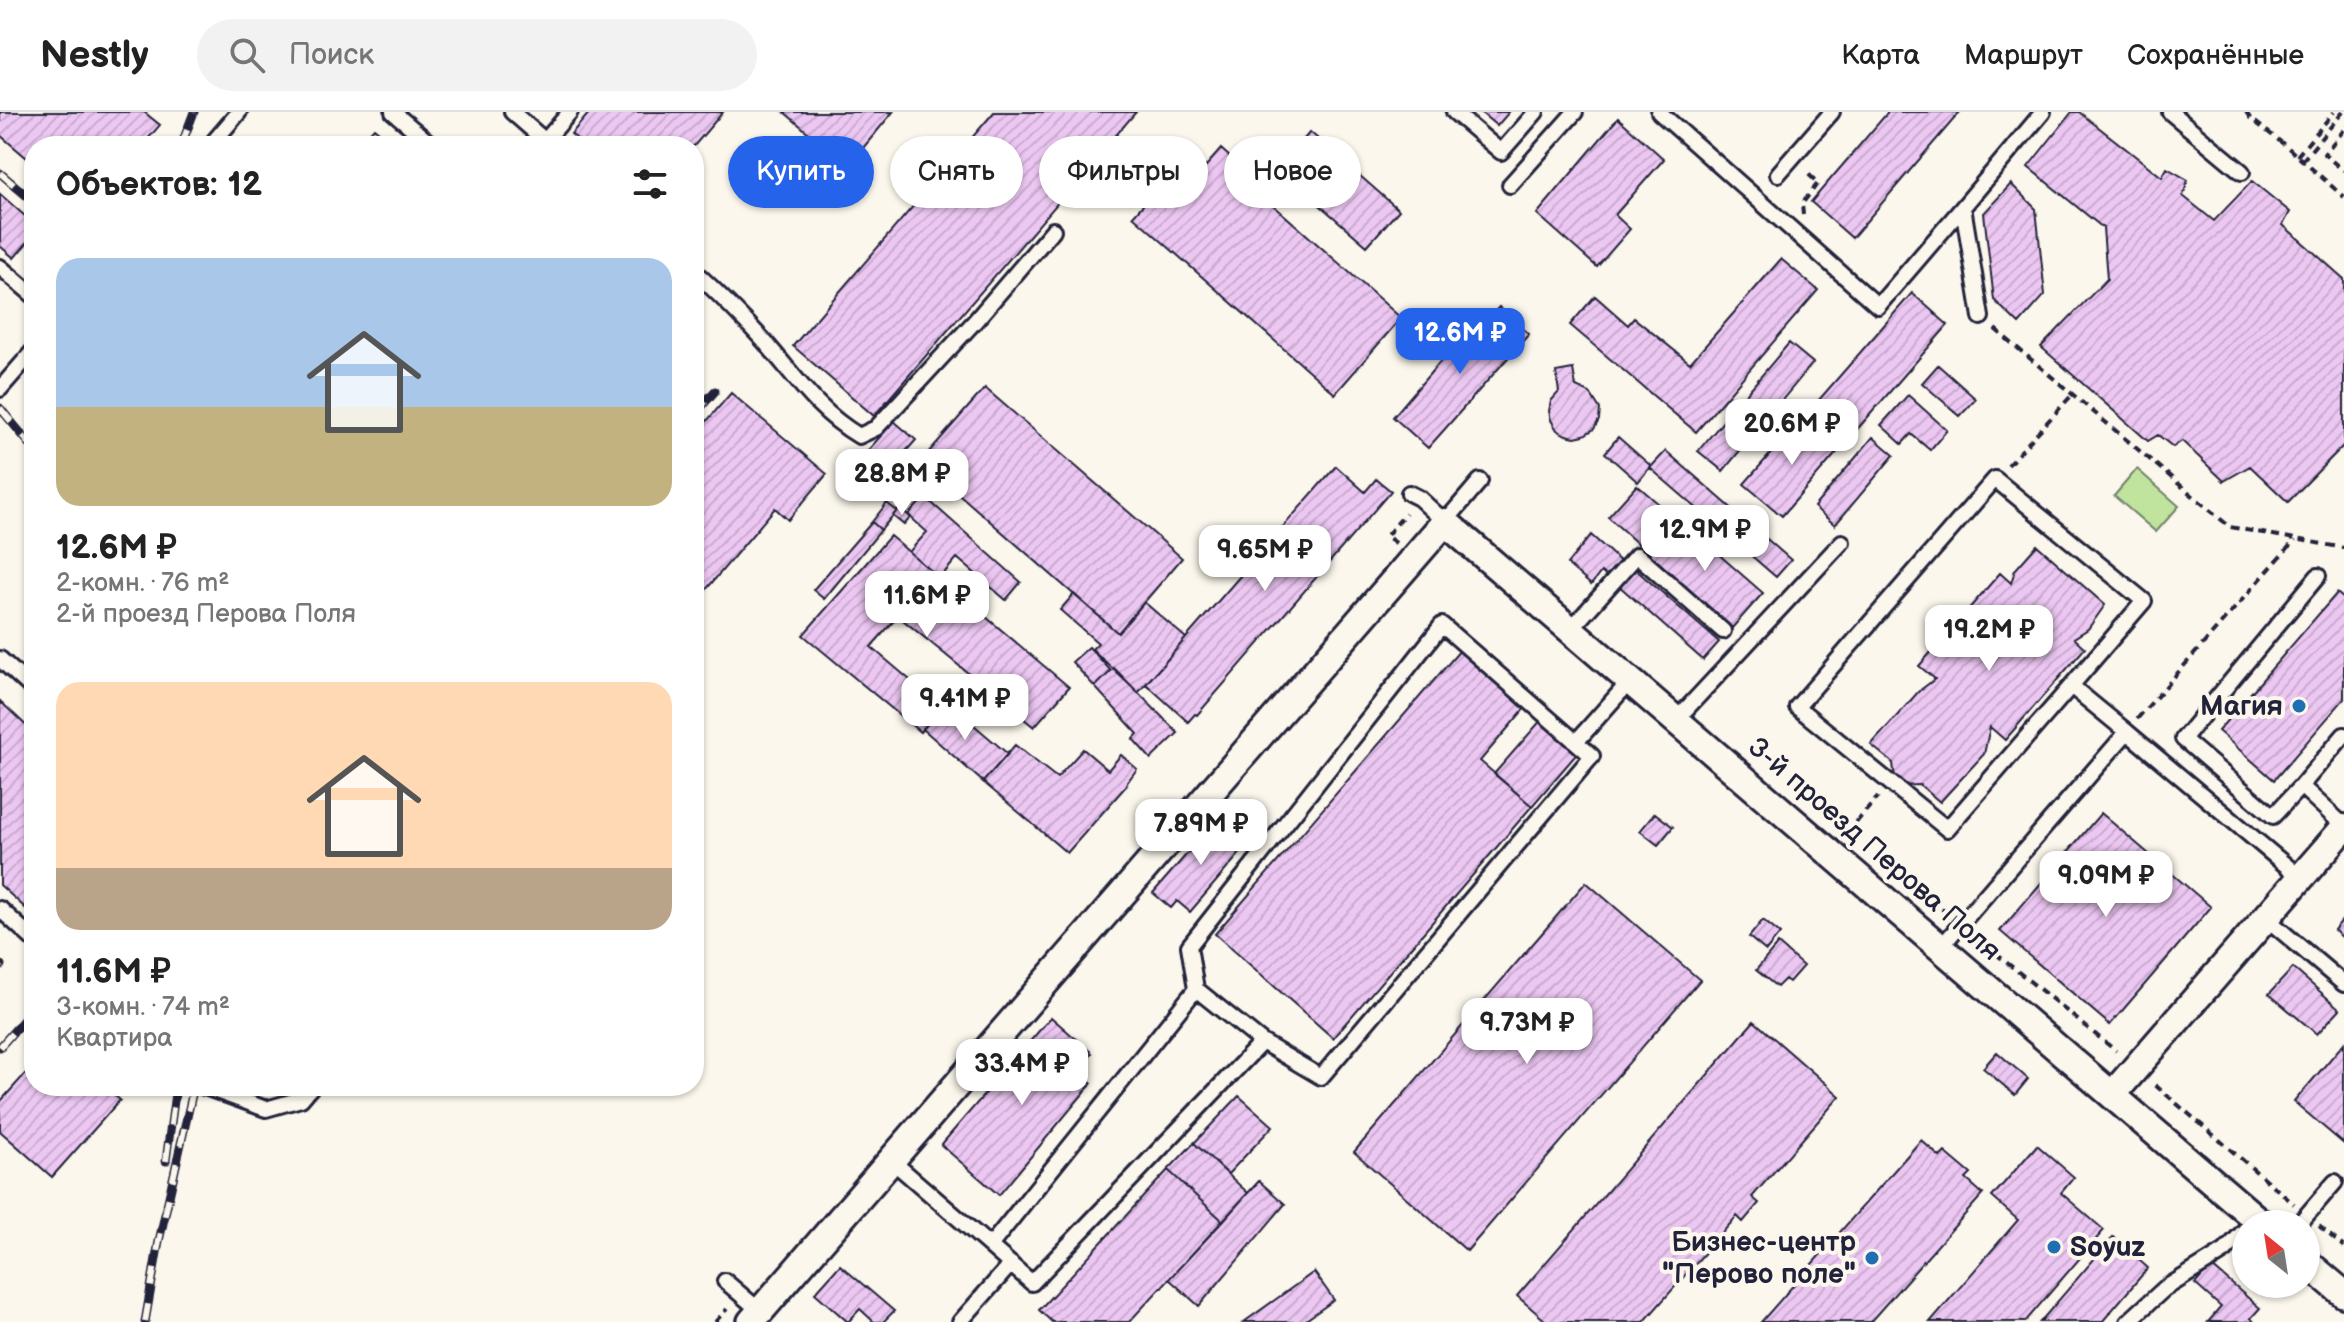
<!DOCTYPE html>
<html lang="ru">
<head>
<meta charset="utf-8">
<style>
  :root { --surface:#fff; --page:#f2f2f2; --text:#222; --muted:#767676; --line:#e0e0e0; --accent:#2563eb }
  body { margin:0; font-family:"Balsamiq Sans",sans-serif; background:var(--page); color:var(--text); height:100vh; display:flex; flex-direction:column; font-size:30px; white-space:nowrap }
  * { box-sizing:border-box; margin:0 }
  p { font-size:26px; color:var(--muted) }
  .icon { flex:none; width:44px; height:44px; fill:none; stroke:currentColor; stroke-width:2; stroke-linecap:round; stroke-linejoin:round }
  .map { position:relative; flex:1; overflow:hidden }
  .panel { position:absolute; left:24px; top:24px; width:680px; height:960px; display:flex; flex-direction:column; background:var(--surface); border-radius:32px; box-shadow:0 2px 6px #0004 }
  .panel>* { flex:none }
  .banner { position:absolute; left:728px; top:24px; width:760px; height:72px; display:flex; gap:16px }
  .needle { width:52px; rotate:330deg }
  .controls { position:absolute; left:2232px; top:1098px; display:grid; gap:16px }
  .controls a { display:grid; place-items:center; width:88px; height:88px; border-radius:50%; background:var(--surface); box-shadow:0 2px 6px #0004; font-size:40px }
  .price { position:absolute; translate:-50% -68px; padding:0 18px; border-radius:16px; background:#fff; color:#222; font-size:26px; line-height:52px; filter:drop-shadow(0 2px 4px #0008) }
  .price::after { content:''; position:absolute; left:50%; top:48px; width:24px; height:18px; margin-left:-12px; background:inherit; clip-path:polygon(0 0,100% 0,50% 100%) }
  .price.on { background:var(--accent); color:#fff }
  ul { padding:0; list-style:none }
  li { display:grid; align-content:center; gap:16px; height:424px; padding:0 32px }
  li span { display:grid; place-items:center; height:248px; border-radius:24px; color:#555 }
  li>.icon { margin-inline-start:auto }
  span .icon { width:144px; height:144px; fill:#fffc; stroke-width:1 }
  li b { font-size:34px }
  h2 { display:flex; justify-content:space-between; align-items:center; height:96px; padding:0 32px; font-size:34px }
  .pill { padding:0 28px; border-radius:36px; background:var(--surface); box-shadow:0 2px 6px #0004; font-size:28px; line-height:72px }
  .pill.on { background:var(--accent); color:#fff }
  header { display:flex; align-items:center; gap:48px; box-sizing:border-box; height:112px; padding:0 40px; background:var(--surface); border-bottom:2px solid var(--line) }
  header strong { font-size:38px }
  nav { display:flex; gap:44px; margin-inline-start:auto; font-size:28px }
  .search { width:560px; height:72px; background:var(--page); display:flex; align-items:center; gap:20px; box-sizing:border-box; padding:0 28px; border-radius:44px; color:var(--muted); font-size:30px }
  .map>svg:first-child { display:block }
  .pitch { fill:#c0e39d; stroke:#71826c; stroke-width:2 }
  .building { fill:url(#building-hatch); stroke:#22223b; stroke-width:2 }
  .lines { fill:none; stroke-linecap:round; stroke-linejoin:round }
  .lane-casing { stroke:#22223b; stroke-width:20 }
  .street-casing { stroke:#22223b; stroke-width:32 }
  .path { stroke:#22223b; stroke-width:4; stroke-dasharray:8 6; stroke-linecap:butt }
  .lane { stroke:#fbf7ec; stroke-width:14 }
  .street { stroke:#fbf7ec; stroke-width:26 }
  .rail-casing { stroke:#22223b; stroke-width:9 }
  .rail { stroke:#fbf7ec; stroke-width:6; stroke-dasharray:18; stroke-linecap:butt }
  .poi-dot { fill:#1f6fb2; stroke:#fbf7ec; stroke-width:3 }
  .labels { text-anchor:middle; dominant-baseline:central; stroke-width:8; stroke-linejoin:round; paint-order:stroke }
  .poi-label { font-size:28px; font-weight:bold; fill:#22223b; stroke:#fbf7ec; text-anchor:end }
  .street-label { font-size:28px; fill:#22223b; stroke:#fbf7ec }
</style>
</head>
<body>
<header>
<strong>Nestly</strong>
<div class="search"><svg class="icon" aria-label="search" viewBox="0 0 24 24"><circle cx="10" cy="10" r="6"/><path d="M15 15l6 6"/></svg>Поиск</div>
<nav><a>Карта</a><a>Маршрут</a><a>Сохранённые</a></nav>
</header>
<div class="map">
<svg width="2344" height="1210" viewBox="0 0 2344 1210">
  <defs>
    <pattern id="building-hatch" width="6" height="6" patternUnits="userSpaceOnUse" patternTransform="scale(2)"><rect width="6" height="6" fill="#ecc7f2"/><path d="M-1 1l2-2M0 6l6-6M5 7l2-2" fill="none" stroke="#caabd0"/></pattern>
  </defs>
  <rect width="100%" height="100%" fill="#fbf7ec"/>
  <filter id="ink" filterUnits="userSpaceOnUse"><feTurbulence type="fractalNoise" baseFrequency=".0125" numOctaves="2"/><feDisplacementMap in="SourceGraphic" scale="16" xChannelSelector="R" yChannelSelector="G"/><feConvolveMatrix kernelMatrix="1 2 1 2 8 2 1 2 1" color-interpolation-filters="sRGB"/></filter>
  <g filter="url(#ink)">
    <path class="pitch" d="M2137 357 2179 394 2156 420 2114 384Z"/>
    <path class="building" d="M0 0H144L160 13 142 34H71L61 25 52 34H34V52L0 23Z
      M590 0H723L694 34H585L571 22Z
      M784 0H893L848 54Z
      M994 0H1136L874 304 793 234Z
      M1480 0H1509L1497 14Z
      M1888 0H1960L1852 126 1811 90Z
      M2072 0H2079L2162 65 2167 56 2188 68 2183 84 2214 109 2252 69 2290 100 2283 113 2344 167V333L2288 390 2250 354 2224 369 2182 329 2173 335 2158 323 2148 329 2041 235 2107 167 2103 116 2028 55Z
      M1618 6 1664 47 1615 103 1630 117 1597 155 1537 102Z
      M374 16 396 34H357Z
      M1310 20 1399 98 1367 134 1278 57Z
      M1221 37 1242 56 1238 62 1401 206 1335 282 1133 104 1176 56 1192 70Z
      M2011 72 2036 97 2045 183 2019 212 1994 188 1984 101Z
      M0 82 34 112V123L14 146 0 134Z
      M1781 147 1818 178 1696 320 1570 213 1595 184 1628 213 1634 206 1690 251Z
      M1912 181 1948 213 1854 321 1818 289Z
      M1499 195 1529 222 1428 336 1393 305 1478 205 1484 211Z
      M1789 231 1813 251 1723 359 1698 339Z
      M1938 253 1976 287 1960 304 1922 271Z
      M1573 257 1576 275 1590 281 1600 297 1599 308 1594 317 1584 323 1575 325 1566 323 1557 318 1551 308 1549 299 1551 289 1559 280 1556 260Z
      M985 276 1182 446 1118 521 921 349Z
      M731 281 827 362 788 408 775 396 694 492V324Z
      M1908 283 1947 318 1930 338 1911 322 1902 332 1881 313Z
      M1802 306 1839 338 1782 404 1744 372Z
      M894 309 916 328 884 364 862 345Z
      M1618 325 1651 354 1638 370 1605 341Z
      M1873 325 1894 343 1835 413 1814 395Z
      M1666 339 1791 448 1776 465 1650 356Z
      M1336 354 1365 380 1376 367 1391 379 1197 603 1195 602 1188 610 1146 572Z
      M1637 373 1667 399 1638 432 1608 405Z
      M925 385 1021 470 1006 488 957 446 940 466 909 440 927 420 908 403Z
      M887 391 897 399 881 418 872 410Z
      M899 396 911 405 904 413 893 404Z
      M1677 406 1763 481 1732 516 1647 440Z
      M872 410 881 418 824 487 813 478Z
      M1591 423 1622 451 1608 466 1601 460 1591 473 1567 452Z
      M890 424 1069 575 1034 615 898 504 871 535 942 595 920 620 803 523Z
      M2037 433 2105 493 2088 517 2074 526 2085 536 2005 628 1990 615 1984 642 1940 690 1920 673 1896 674 1893 651 1871 633 1919 579 1935 567 1919 554 2000 461 2011 471 2015 458Z
      M1634 456 1719 530 1703 548 1618 473Z
      M2337 481 2344 487V587L2274 668 2218 619Z
      M1074 482 1118 521 1144 490 1186 526 1138 581 1092 537 1098 531 1060 498Z
      M1089 535 1111 559 1095 575 1072 550Z
      M1461 537 1498 568 1496 570 1525 596 1480 649 1532 694 1333 926 1215 822Z
      M1114 556 1178 621 1151 647 1133 627 1138 622 1095 575Z
      M0 589 34 621V804L0 773Z
      M947 590 1008 642 983 670 923 617Z
      M1543 606 1580 638 1532 694 1494 662Z
      M1015 633 1057 666 1083 637 1108 658 1121 643 1137 657 1126 672 1127 673 1067 741 983 670Z
      M1655 701 1673 715 1658 733 1640 719Z
      M2101 701 2211 795 2110 913 2000 819Z
      M1218 706 1248 732 1190 800 1177 789 1171 796 1153 781Z
      M1586 770 1700 868 1467 1139 1354 1040Z
      M2344 806V827L2334 818Z
      M1763 808 1780 822 1766 839 1749 825Z
      M1778 832 1803 854 1789 870 1785 867 1777 875 1756 858Z
      M2293 856 2340 897 2317 922 2269 882Z
      M1051 905 1092 941 1077 958 1092 971 999 1083 941 1033Z
      M1754 909 1840 984 1752 1085 1759 1091 1743 1110 1737 1104 1644 1210H1547L1517 1184Z
      M2344 931V1032L2294 990Z
      M1997 940 2028 967 2015 983 1983 956Z
      M34 952V974H104L120 988 52 1065 0 1019V990Z
      M1239 984 1273 1014 1228 1062 1194 1031Z
      M1921 1028 1940 1045 1945 1040 1971 1062 1966 1067 1983 1082 1870 1210H1761Z
      M1194 1031 1248 1081 1223 1109 1168 1058Z
      M2037 1033 2074 1065 2061 1081 2104 1118 2025 1210H1930L2018 1108 1992 1085Z
      M1168 1058 1223 1109 1129 1210H1052L1039 1198Z
      M1259 1069 1285 1092 1199 1194 1169 1167Z
      M2113 1125 2148 1156 2102 1210H2040Z
      M840 1153 894 1199 883 1210H874L860 1197 848 1210 815 1181Z
      M2211 1154 2260 1196 2251 1206 2254 1210H2208L2221 1195 2195 1172Z
      M1314 1160 1334 1188 1303 1210H1244Z"/>
    <g class="lines">
      <defs>
        <path id="lane" d="M393 0 433 34
          M512 0 551 34
          M1454 0 1501 40 1536 0
          M1659 0 1878 194 1963 95
          M2170 0 2242 60
          M545 29 570 0
          M210 34 239 0
          M1778 62 1832 0
          M1510 73 1575 0
          M0 155 34 184
          M694 159C718 181 742 205 764 229 796 265 816 298 859 324L876 316 976 208 1053 118
          M1981 205 1963 95 2043 0
          M0 277 34 238
          M1409 381 1419 386 1445 410 1480 369
          M1570 518 1637 443 1723 519
          M0 547 34 578
          M2071 574 1947 717 1797 595 1995 367 2144 489 2071 574 2127 620
          M1676 608 1842 430
          M2344 623 2301 674 2344 714
          M1576 630 1630 569
          M2301 674 2273 704 2183 627 2318 464
          M0 797 34 828
          M2266 806 2344 872
          M1940 836 2127 620 2301 766
          M1196 877 1189 834 1442 513 1592 644 1321 965 1262 930
          M202 974 266 997 301 987 312 974
          M891 1048 990 1134 1196 877 1262 930 1032 1171 990 1134
          M2299 1112 2335 1070
          M725 1169 760 1199
          M960 1210 1011 1152
          M2128 1210 2164 1177 2225 1139 2246 1117"/>
        <path id="street" d="M2113 982 2344 716
          M2306 1150 2344 1182
          M751 1210 1445 410 2262 1112"/>
      </defs>
      <use href="#lane" class="lane-casing"/>
      <use href="#street" class="street-casing"/>
      <path class="path" d="M2246 0 2250 6 2286 34 2344 85
        M2344 18 2324 42 2344 59
        M2297 44 2334 0
        M2302 49 2343 0
        M1803 103 1802 92 1818 71 1805 59
        M1995 217 2230 415 2344 436
        M2008 353 2072 283
        M1396 431 1386 424 1406 401
        M2137 607 2295 428
        M1847 721 1878 685
        M1887 753 1946 800
        M1974 824 2116 939
        M2155 973 2294 1092
        M2319 1114 2344 1135
        M715 1210 727 1197"/>
      <use href="#lane" class="lane"/>
      <use href="#street" class="street"/>
      <defs>
        <path id="rail" d="M181 34 194 0
          M0 61 34 90
          M0 296 34 337
          M694 303 715 279
          M0 855 1 853
          M0 935 34 896
          M166 1049 176 974
          M145 1210 159 1129 194 974"/>
      </defs>
      <use href="#rail" class="rail-casing"/>
      <use href="#rail" class="rail"/>
    </g>
  </g>
  <g class="poi-dot">
    <circle cx="2299" cy="594" r="8"/>
    <circle cx="2054" cy="1135" r="8"/>
    <circle cx="1872" cy="1146" r="8"/>
  </g>
  <g class="labels">
    <g class="poi-label">
      <text x="2283" y="594">Магия</text>
      <text x="1856" y="1130">Бизнес-центр<tspan x="1856" dy="32">"Перово поле"</tspan></text>
      <text x="2070" y="1135" text-anchor="start">Soyuz</text>
    </g>
    <g class="street-label">
      <text transform="translate(1874 737) rotate(41)">3-й проезд Перова Поля</text>
    </g>
  </g>
</svg>
<div class="controls">
<a><svg class="needle" viewBox="-14 -14 28 28"><path d="M0-13l5 13h-10z" fill="#e53935"/><path d="M0 13l5-13h-10z" fill="#767676"/></svg></a>
</div>
<b class="price on" style="left:1460px;top:264px">12.6M ₽</b>
<b class="price" style="left:1792px;top:355px">20.6M ₽</b>
<b class="price" style="left:902px;top:405px">28.8M ₽</b>
<b class="price" style="left:1705px;top:461px">12.9M ₽</b>
<b class="price" style="left:1265px;top:481px">9.65M ₽</b>
<b class="price" style="left:927px;top:527px">11.6M ₽</b>
<b class="price" style="left:1989px;top:561px">19.2M ₽</b>
<b class="price" style="left:965px;top:630px">9.41M ₽</b>
<b class="price" style="left:1201px;top:755px">7.89M ₽</b>
<b class="price" style="left:2106px;top:807px">9.09M ₽</b>
<b class="price" style="left:1527px;top:954px">9.73M ₽</b>
<b class="price" style="left:1022px;top:995px">33.4M ₽</b>
<div class="banner">
<a class="pill on">Купить</a>
<a class="pill">Снять</a>
<a class="pill">Фильтры</a>
<a class="pill">Новое</a>
</div>
<section class="panel">
<h2>Объектов: 12<svg class="icon" aria-label="filters" viewBox="0 0 24 24"><path d="M4 7h16M4 17h16"/><circle cx="9" cy="7" r="2"/><circle cx="15" cy="17" r="2"/></svg></h2>
<ul>
<li><span style="background:linear-gradient(#a9c7e8 60%,#c2b280 0)"><svg class="icon" aria-label="home" viewBox="0 0 24 24"><path d="M3 11l9-7 9 7M6 9v11h12V9"/></svg></span><div><b>12.6M ₽</b><p>2-комн. · 76 m²</p><p>2-й проезд Перова Поля</p></div></li>
<li><span style="background:linear-gradient(#ffd9b3 75%,#b9a48a 0)"><svg class="icon" aria-label="home" viewBox="0 0 24 24"><path d="M3 11l9-7 9 7M6 9v11h12V9"/></svg></span><div><b>11.6M ₽</b><p>3-комн. · 74 m²</p><p>Квартира</p></div></li>
</ul>
</section>
</div>
</body>
</html>
